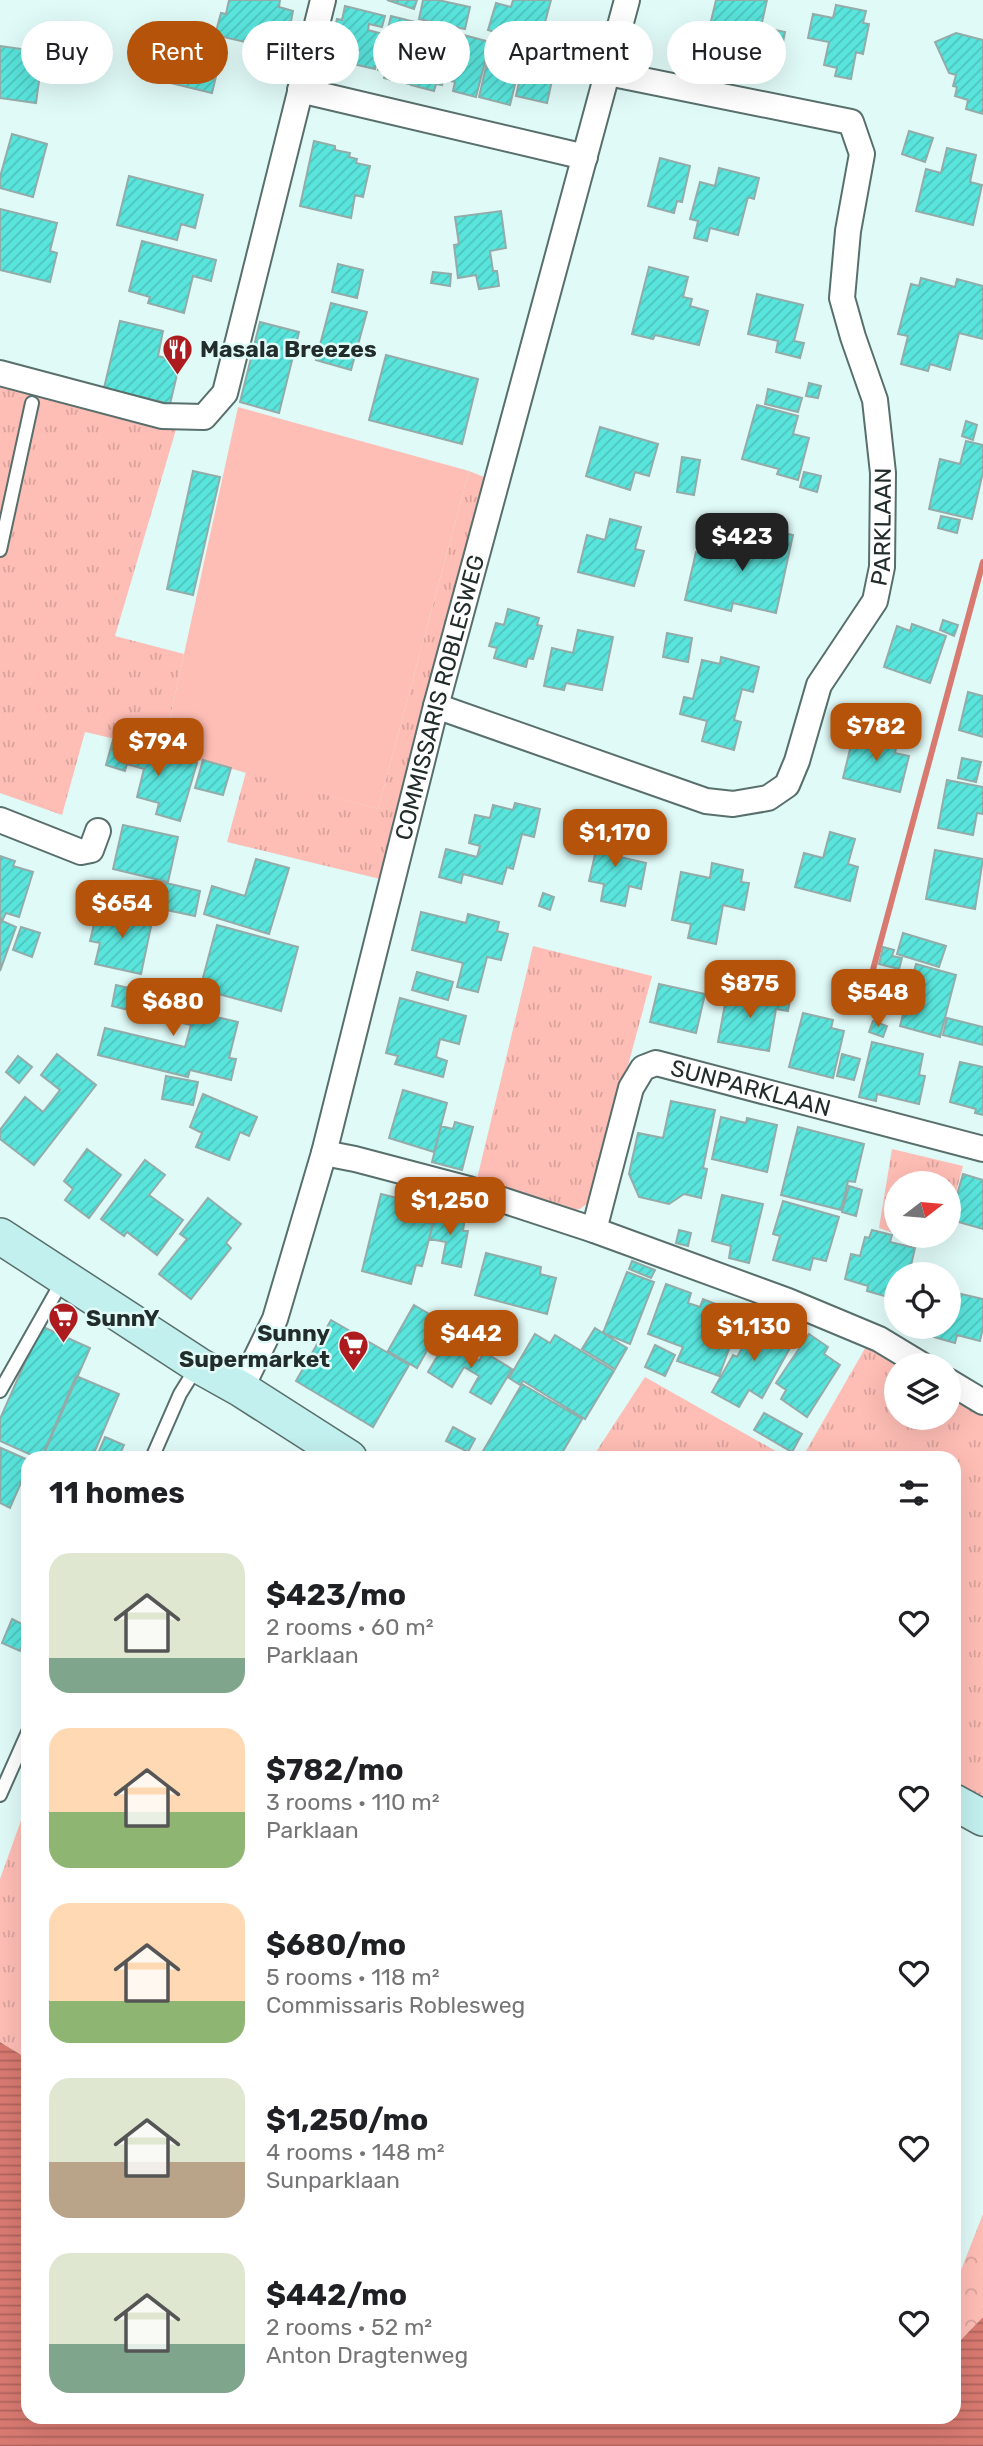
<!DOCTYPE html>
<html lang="en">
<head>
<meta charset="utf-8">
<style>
  :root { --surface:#fff; --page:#f6f6f6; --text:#202124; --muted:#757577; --accent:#b45309 }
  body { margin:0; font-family:Rubik,sans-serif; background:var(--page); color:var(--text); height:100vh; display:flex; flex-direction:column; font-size:26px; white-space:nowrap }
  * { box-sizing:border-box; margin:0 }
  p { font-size:23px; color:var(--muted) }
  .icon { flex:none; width:38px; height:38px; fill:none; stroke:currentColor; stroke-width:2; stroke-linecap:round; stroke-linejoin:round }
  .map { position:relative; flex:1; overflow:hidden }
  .sheet { position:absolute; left:21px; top:1451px; width:940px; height:973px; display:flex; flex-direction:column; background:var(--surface); border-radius:21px; box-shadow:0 7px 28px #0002 }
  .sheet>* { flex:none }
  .banner { position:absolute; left:21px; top:21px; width:942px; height:63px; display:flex; gap:14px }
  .needle { width:46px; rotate:74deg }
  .buttons { position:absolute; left:884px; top:1171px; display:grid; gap:14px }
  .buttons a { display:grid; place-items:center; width:77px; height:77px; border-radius:50%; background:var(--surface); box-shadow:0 7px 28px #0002; font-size:35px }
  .price { position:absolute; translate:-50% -60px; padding:0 16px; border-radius:14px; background:var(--accent); color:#fff; font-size:23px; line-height:46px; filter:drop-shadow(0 2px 4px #0008) }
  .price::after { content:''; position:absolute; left:50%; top:42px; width:21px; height:16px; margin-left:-10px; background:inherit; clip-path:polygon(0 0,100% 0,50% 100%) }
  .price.active { background:#222; color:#fff }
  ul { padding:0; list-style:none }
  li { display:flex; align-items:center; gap:21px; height:175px; padding:0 28px }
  li span { display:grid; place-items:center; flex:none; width:196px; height:140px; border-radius:21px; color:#555 }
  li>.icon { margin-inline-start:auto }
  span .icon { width:84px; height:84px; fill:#fffc; stroke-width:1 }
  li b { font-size:30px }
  h2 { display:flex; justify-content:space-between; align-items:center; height:84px; padding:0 28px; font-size:30px }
  .tag { padding:0 24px; border-radius:32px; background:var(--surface); box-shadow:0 7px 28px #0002; font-size:24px; line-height:63px }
  .tag.active { background:var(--accent); color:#fff }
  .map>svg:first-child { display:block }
  .grass { fill:url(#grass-tufts) }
  .forest { fill:url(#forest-crowns) }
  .pitch { fill:#febdb5 }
  .water { fill:url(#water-rules) }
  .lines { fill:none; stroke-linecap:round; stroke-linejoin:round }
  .stream { stroke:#d97a71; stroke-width:6 }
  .building { fill:url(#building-hatch); stroke:#93aca9; stroke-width:2 }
  .service-casing { stroke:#586f6c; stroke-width:16 }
  .minor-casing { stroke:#586f6c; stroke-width:28 }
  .secondary-casing { stroke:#586f6c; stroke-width:38 }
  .service { stroke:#fff; stroke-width:12 }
  .minor { stroke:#fff; stroke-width:24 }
  .secondary { stroke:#c2f0ee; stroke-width:35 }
  .labels { text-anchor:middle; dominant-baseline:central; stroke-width:5; stroke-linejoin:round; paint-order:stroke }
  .poi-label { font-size:23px; font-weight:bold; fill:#222c2b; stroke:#e0faf7; text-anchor:start }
  .street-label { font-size:23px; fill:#222c2b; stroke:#e0faf7 }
</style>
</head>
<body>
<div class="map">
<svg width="983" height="2446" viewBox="0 0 983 2446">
  <defs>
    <pattern id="grass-tufts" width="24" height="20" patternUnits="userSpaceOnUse" patternTransform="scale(1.75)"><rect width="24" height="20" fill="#febdb5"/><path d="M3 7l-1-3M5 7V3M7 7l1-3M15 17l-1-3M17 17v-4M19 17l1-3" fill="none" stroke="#d9a39c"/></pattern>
    <pattern id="forest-crowns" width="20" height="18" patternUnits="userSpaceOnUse" patternTransform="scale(1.75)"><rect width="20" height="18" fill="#febdb5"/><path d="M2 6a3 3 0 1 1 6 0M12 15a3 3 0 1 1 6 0" fill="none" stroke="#d9a39c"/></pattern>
    <pattern id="water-rules" width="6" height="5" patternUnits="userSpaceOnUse" patternTransform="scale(1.75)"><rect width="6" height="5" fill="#d97a71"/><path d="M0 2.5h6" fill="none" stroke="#b0645d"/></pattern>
    <pattern id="building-hatch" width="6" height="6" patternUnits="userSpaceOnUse" patternTransform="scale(1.75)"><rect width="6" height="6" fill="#59e4dc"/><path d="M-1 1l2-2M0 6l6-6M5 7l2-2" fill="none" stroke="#4dc4bd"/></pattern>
  </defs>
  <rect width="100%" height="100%" fill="#e0faf7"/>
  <path class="grass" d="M0 379 177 426 115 636 184 654 163 750 85 732 62 815 0 793Z
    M469 471 489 479 380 879 227 842 246 772 378 809Z
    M533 946 652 976 592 1200 580 1209 565 1211 476 1183Z
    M892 1149 963 1166 949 1219 948 1183H896V1234L879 1228Z
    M867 1345 902 1365H896V1418H948L949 1391 983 1411V1801L954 1784V1458H802Z
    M645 1377 788 1458H592Z
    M28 1801V2052L25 2057 0 2042V1879Z"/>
  <path class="forest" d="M983 2214V2317L954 2347V2288Z"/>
  <path class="pitch" d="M238 407 469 471 378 809 163 750Z"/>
  <path class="water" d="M0 2042 28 2059V2417H954V2347L983 2317V2446H0Z"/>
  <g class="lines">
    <path class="stream" d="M864 1003 983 562"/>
  </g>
  <path class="building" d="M229 0H280L279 7 293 11 290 26 281 24 275 49 215 35 221 13 226 14Z
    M387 0H417L414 9Z
    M423 0H438L470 7 465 29 419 19Z
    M513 0H551L544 26 551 28 546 46 488 30 496 3 511 7Z
    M716 0H767L761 27 785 32 779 63 748 56 750 48 707 38Z
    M836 5 866 11 863 23 869 24 863 54 856 52 851 79 835 76 837 68 824 65 829 42 808 38 813 14 833 18Z
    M345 6 385 16 382 27 369 24 368 30 383 34 375 69 327 58 337 19 342 20Z
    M391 16 427 25 424 38 421 37 409 84 384 78 386 72 378 70Z
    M146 25 218 43 214 59 220 60 212 93 150 78 155 59 139 55Z
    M429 25 454 31 442 85 436 84 434 91 411 85 422 40H426Z
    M456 33 490 42 476 97 453 91 455 82 444 79Z
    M956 33 983 40V114L966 109 968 100 955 96 957 87 953 86 956 75 949 73 935 42Z
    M492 41 524 48 510 105 479 97Z
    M0 46 43 52 36 103 0 98Z
    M526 51 557 58 547 103 516 96Z
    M909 131 933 138 925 162 902 154Z
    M12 134 47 144 33 197 0 188V177Z
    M314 141 335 146V150L350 153 349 157 357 159 356 163 370 166 363 197 355 195 351 218 300 206Z
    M947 148 976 155 970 182 982 185 973 225 916 211 926 169 941 173Z
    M660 158 690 166 682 202 677 201 674 213 648 206Z
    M719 168 759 178 754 199 748 197 738 235 710 228 707 241 694 238 698 221 690 219 700 182 715 186Z
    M129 176 203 195 195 228 181 224 177 240 117 225Z
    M0 209 57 223 50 251 57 253 50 282 0 270Z
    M501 211 506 248 490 251 493 271H497L499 286 479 289 476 275 458 278 454 245 459 244 455 217Z
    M142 241 216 260 211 281 193 276 184 313 148 303 150 297 129 291Z
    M338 264 363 270 357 298 332 292Z
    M649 267 688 277 683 297 692 299 690 306 708 311 699 345 655 335 653 339 632 334Z
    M433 272 451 274 450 286 431 283Z
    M921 278 955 287 957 279 983 286V339L959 333 950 370 930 364 928 371 901 364 908 336 898 334 911 284 919 286Z
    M757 294 803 305 794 341 804 343 800 358 776 352 778 341 748 334Z
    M331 303 367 312 351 370 316 360Z
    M120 321 163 331 158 356 180 362 170 404 104 388Z
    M260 322 299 332 279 413 240 402Z
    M386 355 478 379 462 444 369 420Z
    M809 383 821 386 818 398 806 396Z
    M768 389 802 398 798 412 765 404Z
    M757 405 798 416 793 434 809 438 798 480 777 474 779 469 742 459Z
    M966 421 977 425 973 440 962 436Z
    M600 427 658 444 649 476 635 472 630 490 586 476Z
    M966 441 983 445V472L972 519 929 509 940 459 960 464Z
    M682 457 700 460 694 495 677 492Z
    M193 471 220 477 193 595 167 589Z
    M804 472 821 476 817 492 800 487Z
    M941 516 960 520 957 533 938 528Z
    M610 519 641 527 635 549 644 551 634 586 578 572 587 535 605 540Z
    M758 527 793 535 776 613 733 603 731 611 685 600 696 552 723 558 728 536 754 542Z
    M508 609 539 618 537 625 542 626 533 659 528 658 526 667 494 658 497 648 489 646 496 623 504 625Z
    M943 620 958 625 954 636 940 630Z
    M912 624 946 636 930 683 884 667 897 626 910 631Z
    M578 630 613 637 602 690 566 683 564 690 544 686 552 648 573 653Z
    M667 633 692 638 688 662 663 657Z
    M721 657 759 667 753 692 742 689 734 720 741 722 734 750 702 741 707 721 680 714 684 697 693 699 702 660 720 664Z
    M968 692 983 696V737L959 730Z
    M850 708 869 713 864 733 845 729Z
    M854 733 897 743 895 753 909 756 900 792 843 778Z
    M113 740 134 746 130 758 143 762 147 749 197 763 180 821 156 814 159 803 137 797 144 769 127 764 125 771 106 765Z
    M962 758 981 762 976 782 958 778Z
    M203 760 231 768 223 795 195 788Z
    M947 780 983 787V814L977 813 973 835 938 828Z
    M515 803 540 809 534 837 522 834 513 869 507 867 502 884 463 874 461 883 439 877 446 849 477 857 480 846 469 843 475 815 490 818 493 805 513 810Z
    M123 825 178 837 168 882 113 869Z
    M601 828 622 833 616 856 646 863 641 889 629 886 625 906 601 901 604 884 589 881Z
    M830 832 855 839 848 864 858 867 850 901 795 887 804 853 823 858Z
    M935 850 983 859 975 909 926 899Z
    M0 856 15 861 13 866 33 872 19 917 6 913 3 919 0 918Z
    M256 859 289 868 269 934 204 914 212 886 245 896Z
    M712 863 743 870 741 882 749 883 744 910 723 905 716 944 688 938 691 924 672 920 681 872 710 878Z
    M158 881 200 891 195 916 152 907Z
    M543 893 554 897 550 910 539 906Z
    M108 907 153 917 141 974 95 964 100 943 90 941 95 920 105 922Z
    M421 912 466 923 468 914 499 922 497 931 508 934 501 960 487 957 478 992 457 987 463 963 412 950Z
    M0 920 16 927 0 971Z
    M217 925 298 947 281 1011 200 989Z
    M21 927 40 933 32 957 13 950Z
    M903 933 946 946 939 967 897 954Z
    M883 947 894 950 892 956 902 958 899 969 879 964Z
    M916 964 956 975 940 1037 900 1026Z
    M417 972 453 982 448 1000 412 990Z
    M659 984 705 994 696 1033 650 1022Z
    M116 985 201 1005 199 1013 238 1022 229 1058 236 1059 231 1080 190 1070 188 1077 98 1055 105 1028 185 1047 191 1025 112 1006Z
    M733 990 790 1000 788 1011 776 1009 769 1051 718 1042 726 999 731 1000Z
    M400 998 466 1016 459 1044 440 1039 436 1057 447 1061 443 1077 395 1064 398 1056 386 1053Z
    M803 1013 833 1020 831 1028 844 1031 833 1078 789 1067Z
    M947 1018 983 1027V1045L943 1035Z
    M873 1021 887 1026 883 1037 869 1032Z
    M872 1042 923 1054 919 1075 925 1076 919 1104 877 1094 876 1101 859 1097Z
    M57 1054 96 1085 34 1165 0 1139V1130L25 1097 43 1112 60 1090 41 1075Z
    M842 1054 860 1059 854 1080 837 1076Z
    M18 1056 32 1067 19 1083 6 1072Z
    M960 1062 983 1067V1115L975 1113 976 1109 950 1102Z
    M166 1076 198 1082 193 1105 162 1099Z
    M403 1090 447 1103 434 1152 389 1138Z
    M203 1094 257 1117 249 1136 240 1132 229 1160 196 1147 202 1133 190 1127Z
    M671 1101 715 1110 703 1168 707 1169 701 1198 684 1194 669 1204 639 1197 629 1174 638 1133 663 1138Z
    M721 1117 746 1123 747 1118 777 1125 767 1172 712 1159Z
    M455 1122 473 1127 462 1170 432 1162 441 1126 453 1129Z
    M798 1127 864 1144 855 1182 848 1181 841 1210 781 1195Z
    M87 1149 121 1175 89 1218 65 1200 73 1189 64 1181Z
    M145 1160 165 1175 149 1195 183 1220 157 1255 127 1232 124 1236 101 1219Z
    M963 1174 983 1180V1229L948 1219 949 1196 956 1198Z
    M849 1186 862 1190 856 1216 842 1212Z
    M381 1194 409 1201 405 1217 433 1224 422 1266 416 1265 411 1284 362 1271Z
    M722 1195 763 1204 749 1263 729 1258 731 1246 712 1241Z
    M208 1198 241 1224 226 1243 231 1248 191 1299 159 1274 187 1239 180 1234Z
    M783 1201 839 1217 826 1261 813 1258 810 1270 773 1260 780 1236 773 1234Z
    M436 1212 465 1217 463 1231H468L461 1267 442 1263 446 1242 429 1239Z
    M679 1230 691 1233 688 1246 676 1243Z
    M872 1230 892 1235 890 1242 915 1248 909 1274H896V1290L892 1298 867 1291 868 1286 845 1279 851 1254 860 1256 865 1237 869 1238Z
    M486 1253 541 1267 540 1274 556 1278 547 1314 475 1295Z
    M632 1261 655 1270 651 1278 629 1269Z
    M627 1272 654 1282 630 1344 603 1333Z
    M666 1284 691 1293 688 1303 700 1307 703 1299 742 1314 719 1376 677 1361 683 1347 648 1334Z
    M948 1291 983 1299V1328L980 1341 957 1335 955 1343 934 1337 935 1330 923 1326H948Z
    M414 1305 443 1322 417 1368 388 1351Z
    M764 1309 780 1319 773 1331 781 1336 778 1342 790 1348 762 1398 749 1390 739 1407 712 1392 733 1355 737 1357Z
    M331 1320 409 1365 373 1427 296 1381Z
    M41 1326 90 1348 42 1458H38L0 1441V1419Z
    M595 1328 627 1348 615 1369 582 1349Z
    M535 1334 550 1343 555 1335 614 1371 585 1419 523 1381 520 1385 509 1378Z
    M809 1334 828 1347 824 1354 840 1365 807 1417 781 1399 786 1390 776 1383Z
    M455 1337 476 1349 472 1356 479 1361 484 1352 512 1369 491 1404 470 1392 479 1376 464 1367 452 1387 428 1372 441 1350 446 1352Z
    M655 1345 675 1355 665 1376 645 1367Z
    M76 1376 119 1394 92 1458H50L43 1454Z
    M522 1384 582 1419 559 1458H479Z
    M764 1413 802 1434 792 1452 754 1430Z
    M453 1427 475 1439 468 1452 446 1441Z
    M105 1437 124 1445 118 1458H96Z
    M1 1448 28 1460V1467L10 1508 0 1503Z
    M12 1619 28 1627V1633L20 1651 2 1643Z"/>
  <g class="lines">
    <defs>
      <path id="service" d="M0 550 32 403
        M0 1391 64 1278
        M152 1458 180 1394 198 1365
        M0 1795 28 1732"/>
      <g id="minor">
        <path d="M300 90 585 157"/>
        <path d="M0 373 162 416 204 417 225 393 323 0"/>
        <path id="s1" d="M436 706 706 801 733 804 768 798 787 785 797 761 819 685 875 601 882 567 883 473 875 400 853 337 842 298 848 231 862 154 851 122 608 73"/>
        <path d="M0 820 81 852 91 850 98 831"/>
        <path d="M324 1153 355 1159 469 1189 594 1230 788 1301 879 1339 922 1365"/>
        <path id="s2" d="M594 1230 631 1088 643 1068 656 1063 983 1149"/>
        <path d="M948 1381 983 1402"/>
        <path id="s3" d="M241 1389 275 1319 324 1153 436 706 627 0"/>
      </g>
      <path id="secondary" d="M0 1236 198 1365 241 1389 349 1458
        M954 1802 983 1818"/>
    </defs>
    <use href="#service" class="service-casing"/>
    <use href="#minor" class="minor-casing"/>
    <use href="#secondary" class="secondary-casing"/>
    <use href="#service" class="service"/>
    <use href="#minor" class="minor"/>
    <use href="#secondary" class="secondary"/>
  </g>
  <defs>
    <symbol id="restaurant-pin" viewBox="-11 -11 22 30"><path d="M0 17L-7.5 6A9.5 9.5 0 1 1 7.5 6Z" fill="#ad1b1f" stroke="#e0faf7"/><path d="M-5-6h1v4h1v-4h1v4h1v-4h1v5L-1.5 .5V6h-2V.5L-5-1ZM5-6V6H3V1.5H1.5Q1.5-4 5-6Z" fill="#fff"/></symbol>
    <symbol id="supermarket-pin" viewBox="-11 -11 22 30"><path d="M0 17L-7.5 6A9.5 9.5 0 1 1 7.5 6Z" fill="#ad1b1f" stroke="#e0faf7"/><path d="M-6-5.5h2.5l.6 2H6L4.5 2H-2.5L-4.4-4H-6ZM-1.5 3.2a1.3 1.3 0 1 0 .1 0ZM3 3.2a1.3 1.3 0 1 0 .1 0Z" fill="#fff"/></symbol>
  </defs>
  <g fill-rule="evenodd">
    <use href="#restaurant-pin" x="160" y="332" width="35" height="47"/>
    <use href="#supermarket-pin" x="46" y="1300" width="35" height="47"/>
    <use href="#supermarket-pin" x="336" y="1328" width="35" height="47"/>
  </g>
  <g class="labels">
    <g class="poi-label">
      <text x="200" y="349">Masala Breezes</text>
      <text x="86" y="1318">SunnY</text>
      <text x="330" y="1333" text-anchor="end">Sunny<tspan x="330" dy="26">Supermarket</tspan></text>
    </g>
    <g class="street-label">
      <text stroke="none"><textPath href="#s1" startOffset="653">PARKLAAN</textPath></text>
      <text stroke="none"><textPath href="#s3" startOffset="721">COMMISSARIS ROBLESWEG</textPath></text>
      <text stroke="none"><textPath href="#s2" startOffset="282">SUNPARKLAAN</textPath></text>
    </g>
  </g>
</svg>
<div class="buttons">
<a><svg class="needle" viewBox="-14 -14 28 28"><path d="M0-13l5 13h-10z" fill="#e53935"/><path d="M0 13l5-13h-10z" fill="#757577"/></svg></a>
<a><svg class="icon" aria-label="locate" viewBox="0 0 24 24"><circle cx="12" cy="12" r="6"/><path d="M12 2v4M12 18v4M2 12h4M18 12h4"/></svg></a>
<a><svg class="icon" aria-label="layers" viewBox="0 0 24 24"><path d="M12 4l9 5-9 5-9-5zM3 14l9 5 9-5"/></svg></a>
</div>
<b class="price active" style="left:742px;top:573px">$423</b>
<b class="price" style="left:876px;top:763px">$782</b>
<b class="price" style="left:158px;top:778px">$794</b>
<b class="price" style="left:615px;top:869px">$1,170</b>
<b class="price" style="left:122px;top:940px">$654</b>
<b class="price" style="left:750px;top:1020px">$875</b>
<b class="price" style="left:878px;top:1029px">$548</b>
<b class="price" style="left:173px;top:1038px">$680</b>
<b class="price" style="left:450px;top:1237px">$1,250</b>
<b class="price" style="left:754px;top:1363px">$1,130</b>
<b class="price" style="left:471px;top:1370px">$442</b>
<div class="banner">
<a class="tag">Buy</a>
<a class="tag active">Rent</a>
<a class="tag">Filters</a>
<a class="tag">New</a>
<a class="tag">Apartment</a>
<a class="tag">House</a>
</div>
<section class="sheet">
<h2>11 homes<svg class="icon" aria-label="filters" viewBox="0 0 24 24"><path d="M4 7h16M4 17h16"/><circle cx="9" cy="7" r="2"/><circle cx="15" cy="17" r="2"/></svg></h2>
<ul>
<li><span style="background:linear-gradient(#dfe7d0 75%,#7fa58c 0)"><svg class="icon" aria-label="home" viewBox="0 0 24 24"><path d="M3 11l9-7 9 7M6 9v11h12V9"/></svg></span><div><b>$423/mo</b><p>2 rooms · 60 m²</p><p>Parklaan</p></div><svg class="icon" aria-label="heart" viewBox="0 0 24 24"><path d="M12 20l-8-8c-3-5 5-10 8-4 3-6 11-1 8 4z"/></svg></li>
<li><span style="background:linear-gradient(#ffd9b3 60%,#8fb573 0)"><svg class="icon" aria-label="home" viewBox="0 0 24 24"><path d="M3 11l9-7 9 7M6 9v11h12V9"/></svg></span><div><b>$782/mo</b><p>3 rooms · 110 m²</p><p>Parklaan</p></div><svg class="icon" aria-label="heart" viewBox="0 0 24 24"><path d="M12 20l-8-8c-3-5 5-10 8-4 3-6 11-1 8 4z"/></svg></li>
<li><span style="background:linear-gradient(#ffd9b3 70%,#8fb573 0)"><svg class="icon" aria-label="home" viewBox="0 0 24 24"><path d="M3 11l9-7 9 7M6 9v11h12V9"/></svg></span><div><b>$680/mo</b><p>5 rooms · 118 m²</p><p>Commissaris Roblesweg</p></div><svg class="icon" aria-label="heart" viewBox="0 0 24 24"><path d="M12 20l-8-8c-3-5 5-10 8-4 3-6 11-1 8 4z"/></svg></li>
<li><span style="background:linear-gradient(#dfe7d0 60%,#b9a48a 0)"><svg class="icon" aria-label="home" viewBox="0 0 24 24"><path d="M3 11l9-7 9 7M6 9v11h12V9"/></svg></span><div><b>$1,250/mo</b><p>4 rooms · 148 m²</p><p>Sunparklaan</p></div><svg class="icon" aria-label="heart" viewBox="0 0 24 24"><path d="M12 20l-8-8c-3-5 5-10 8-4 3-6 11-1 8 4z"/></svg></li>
<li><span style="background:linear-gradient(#dfe7d0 65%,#7fa58c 0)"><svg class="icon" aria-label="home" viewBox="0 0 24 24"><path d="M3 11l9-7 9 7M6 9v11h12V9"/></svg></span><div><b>$442/mo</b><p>2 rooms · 52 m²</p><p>Anton Dragtenweg</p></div><svg class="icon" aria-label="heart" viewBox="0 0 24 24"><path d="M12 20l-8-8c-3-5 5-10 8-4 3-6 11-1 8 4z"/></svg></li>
</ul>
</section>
</div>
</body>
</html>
